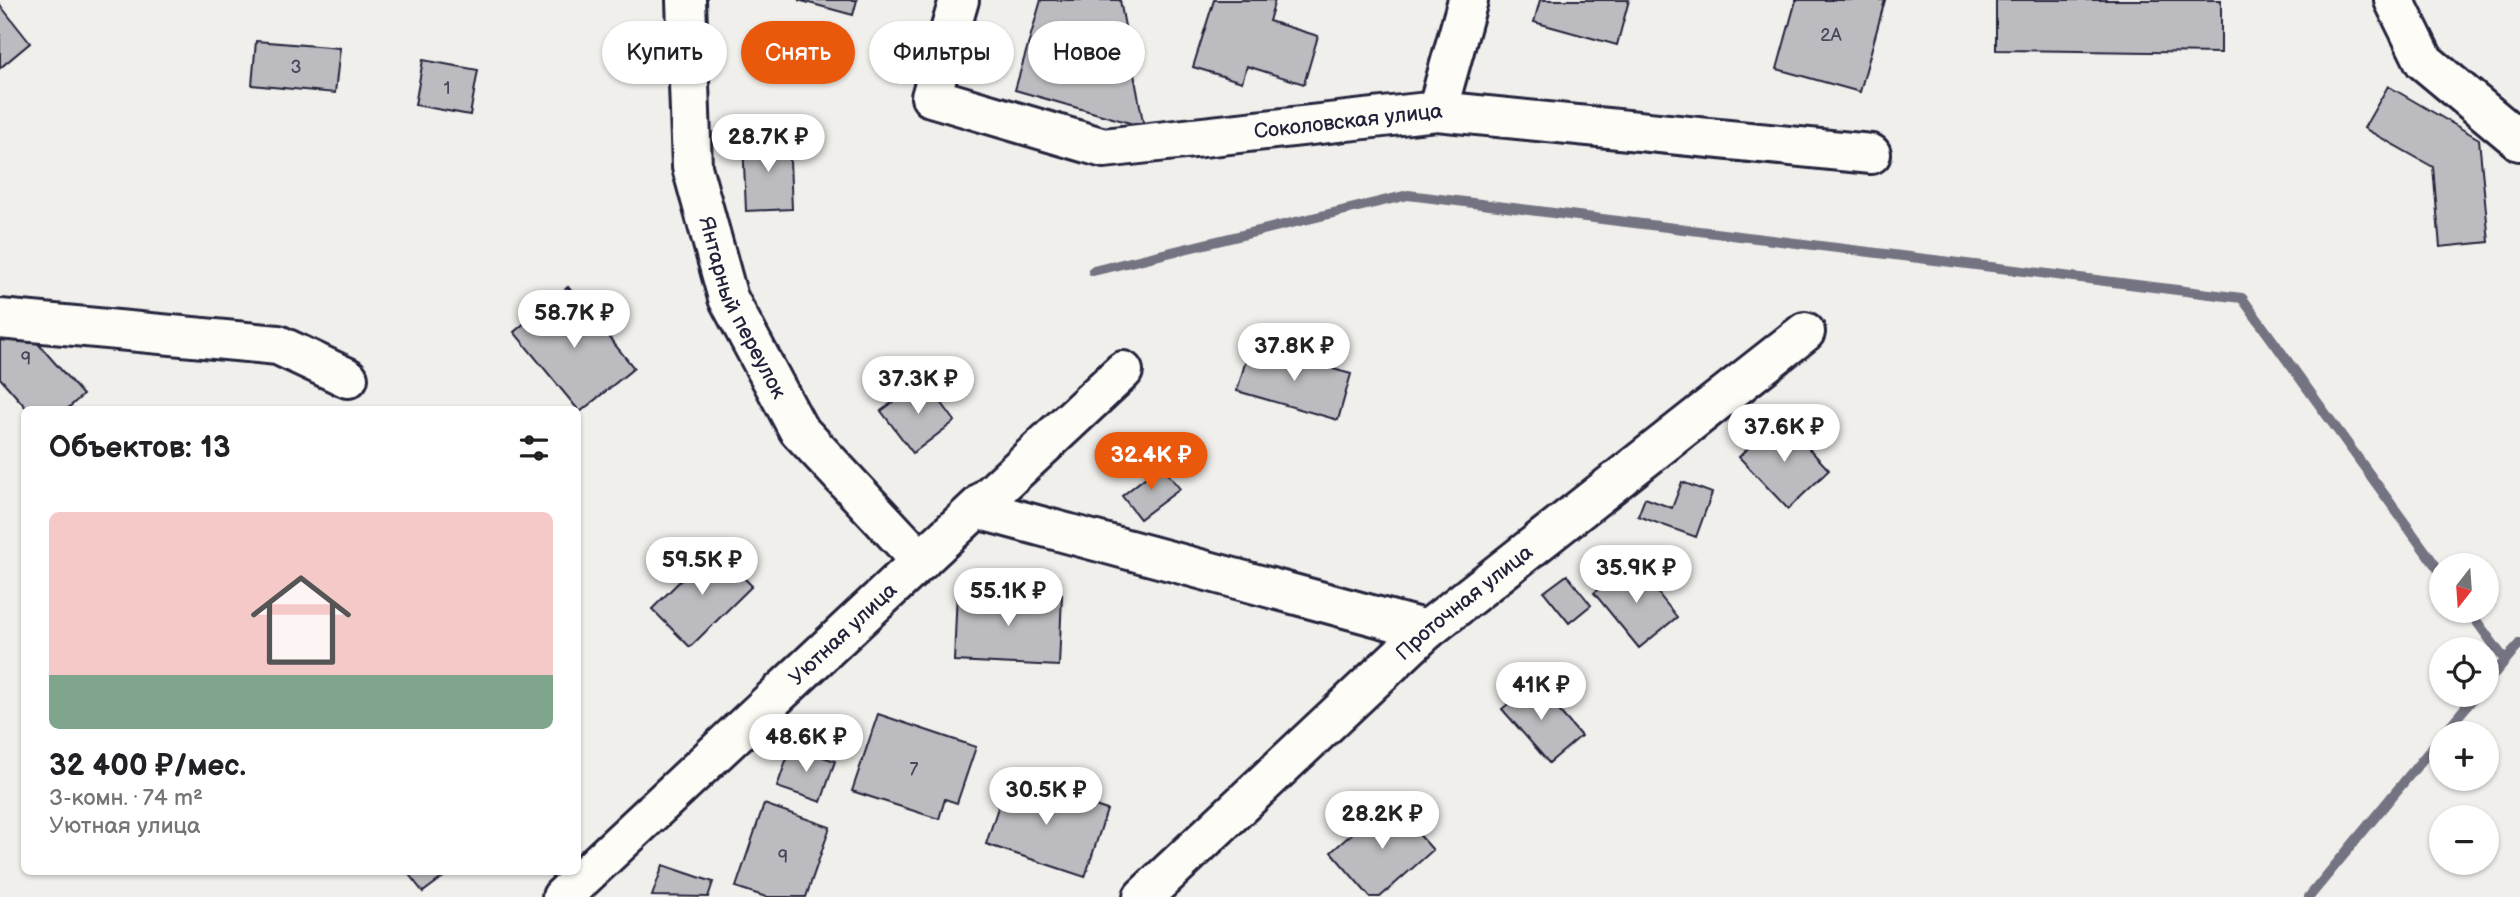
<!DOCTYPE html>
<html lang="ru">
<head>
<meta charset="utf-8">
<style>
  :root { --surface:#fff; --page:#f6f6f6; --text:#202124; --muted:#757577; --line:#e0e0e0; --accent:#ea580c }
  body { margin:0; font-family:"Balsamiq Sans",sans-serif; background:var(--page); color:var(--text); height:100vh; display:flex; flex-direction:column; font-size:26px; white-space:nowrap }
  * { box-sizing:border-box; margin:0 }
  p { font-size:23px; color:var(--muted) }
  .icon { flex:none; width:38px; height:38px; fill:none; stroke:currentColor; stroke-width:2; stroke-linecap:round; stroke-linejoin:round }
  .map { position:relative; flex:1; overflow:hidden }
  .sheet { position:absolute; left:21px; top:406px; width:560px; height:469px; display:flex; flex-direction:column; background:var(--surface); border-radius:10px; box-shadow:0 2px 5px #0004 }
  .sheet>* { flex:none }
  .top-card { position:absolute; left:602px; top:21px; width:665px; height:63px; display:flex; gap:14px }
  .needle { width:46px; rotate:197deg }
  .buttons { position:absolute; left:2429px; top:553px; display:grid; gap:14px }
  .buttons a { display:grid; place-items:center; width:70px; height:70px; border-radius:50%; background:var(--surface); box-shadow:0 2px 5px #0004; font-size:35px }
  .price { position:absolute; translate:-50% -60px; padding:0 16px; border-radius:24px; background:#fff; color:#222; font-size:23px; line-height:46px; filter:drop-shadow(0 2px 4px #0008) }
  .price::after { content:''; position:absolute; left:50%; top:42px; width:21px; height:16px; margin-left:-10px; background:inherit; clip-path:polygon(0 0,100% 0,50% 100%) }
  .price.active { background:var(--accent); color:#fff }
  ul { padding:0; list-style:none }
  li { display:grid; align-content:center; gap:14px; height:371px; padding:0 28px }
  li+li { border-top:2px solid var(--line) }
  li span { display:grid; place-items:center; height:217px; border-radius:10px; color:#555 }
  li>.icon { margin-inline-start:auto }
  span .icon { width:126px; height:126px; fill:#fffc; stroke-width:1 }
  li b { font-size:30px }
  h2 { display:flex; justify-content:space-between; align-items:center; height:84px; padding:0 28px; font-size:30px }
  .tag { padding:0 24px; border-radius:32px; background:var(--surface); box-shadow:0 2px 5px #0004; font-size:24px; line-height:63px }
  .tag.active { background:var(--accent); color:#fff }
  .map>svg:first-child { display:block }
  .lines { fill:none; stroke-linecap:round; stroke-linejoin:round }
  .stream { stroke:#737381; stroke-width:10 }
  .building { fill:#bcbcc0; stroke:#22223b; stroke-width:2 }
  .minor-casing { stroke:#22223b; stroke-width:44 }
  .minor { stroke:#fdfcf7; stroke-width:38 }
  .labels { text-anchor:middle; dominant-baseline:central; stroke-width:5; stroke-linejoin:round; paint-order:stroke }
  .number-label { font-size:18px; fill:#48485c }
  .street-label { font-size:21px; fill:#22223b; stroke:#fdfcf7 }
</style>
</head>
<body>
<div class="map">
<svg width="2520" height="897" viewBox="0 0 2520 897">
  <rect width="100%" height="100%" fill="#f0efec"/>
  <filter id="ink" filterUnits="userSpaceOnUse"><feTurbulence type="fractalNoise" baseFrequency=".0143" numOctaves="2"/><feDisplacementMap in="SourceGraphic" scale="14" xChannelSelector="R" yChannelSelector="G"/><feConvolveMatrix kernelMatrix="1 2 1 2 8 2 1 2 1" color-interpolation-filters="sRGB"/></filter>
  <g filter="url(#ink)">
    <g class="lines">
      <path class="stream" d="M1093 271 1408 195 2242 298 2441 573
        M2469 611 2505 660
        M2487 682 2520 643
        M2444 733 2476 695
        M2309 897 2441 737"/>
    </g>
    <path class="building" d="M798 0H857L853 15Z
      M1041 0H1120L1144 127 1015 90Z
      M1214 0H1275L1269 21 1318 36 1304 84 1247 66 1242 82 1193 67Z
      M1540 0H1629L1617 45 1534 22Z
      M1796 0H1885L1860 92 1777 69Z
      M1996 0H2221V53L1996 50Z
      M0 5 30 43 0 68Z
      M256 41 340 48 335 93 252 85Z
      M423 60 478 70 470 115 415 105Z
      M2388 86 2479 139 2489 242 2440 247 2433 167 2364 128Z
      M789 137 792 209 746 211 743 140Z
      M568 287 634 368 580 412 514 332Z
      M20 323 83 395 66 410H28L0 378V341Z
      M1250 346 1351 374 1338 420 1237 391Z
      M924 379 955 421 913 453 881 411Z
      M1780 418 1829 470 1788 509 1739 457Z
      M1161 465 1180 489 1140 519 1122 496Z
      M1682 482 1712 493 1696 537 1638 516 1645 498 1672 508Z
      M714 547 752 586 690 647 652 609Z
      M1633 562 1677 617 1639 648 1594 593Z
      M1567 575 1591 605 1569 623 1544 592Z
      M957 590 1062 595 1059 666 954 661Z
      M1534 682 1581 736 1549 763 1502 709Z
      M878 714 976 747 957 803 945 799 939 819 852 791Z
      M791 746 835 761 821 802 777 787Z
      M1008 777 1107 810 1085 877 986 844Z
      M1389 801 1433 850 1380 897H1370L1331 852Z
      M764 804 830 827 806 897H766L736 887Z
      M663 865 713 882 708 897 652 896Z
      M407 872H450L423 892Z"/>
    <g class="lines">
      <defs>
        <g id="minor">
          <path id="s1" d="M686 0 692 167 728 298 798 429 921 561"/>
          <path id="s2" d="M959 0 931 97 1104 148 1437 111 1871 154"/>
          <path d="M2394 0 2424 61 2520 141"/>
          <path d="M1437 111 1468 0"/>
          <path d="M0 319 278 345 348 378"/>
          <path d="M977 509 1427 630"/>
          <path id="s3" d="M562 897 1123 371"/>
          <path id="s4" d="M1143 897 1427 630 1805 332"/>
        </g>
      </defs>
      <use href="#minor" class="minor-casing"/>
      <use href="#minor" class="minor"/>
    </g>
  </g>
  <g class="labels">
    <g class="number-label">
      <text x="1831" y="35">2А</text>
      <text x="296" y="67">3</text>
      <text x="447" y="88">1</text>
      <text x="26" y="359">9</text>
      <text x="914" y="769">7</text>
      <text x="783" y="857">9</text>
    </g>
    <g class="street-label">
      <text stroke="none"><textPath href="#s2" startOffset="527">Соколовская улица</textPath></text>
      <text stroke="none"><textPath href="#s1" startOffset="317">Янтарный переулок</textPath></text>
      <text stroke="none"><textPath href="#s4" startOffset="436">Проточная улица</textPath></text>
      <text stroke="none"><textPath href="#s3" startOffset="385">Уютная улица</textPath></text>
    </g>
  </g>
</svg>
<div class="buttons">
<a><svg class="needle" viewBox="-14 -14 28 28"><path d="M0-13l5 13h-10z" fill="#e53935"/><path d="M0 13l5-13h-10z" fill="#757577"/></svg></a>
<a><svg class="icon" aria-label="locate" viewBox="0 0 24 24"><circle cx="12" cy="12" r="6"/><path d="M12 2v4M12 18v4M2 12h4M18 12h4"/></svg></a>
<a>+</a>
<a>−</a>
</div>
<b class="price" style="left:768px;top:174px">28.7K ₽</b>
<b class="price" style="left:574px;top:350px">58.7K ₽</b>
<b class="price" style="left:1294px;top:383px">37.8K ₽</b>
<b class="price" style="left:918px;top:416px">37.3K ₽</b>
<b class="price" style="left:1784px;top:464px">37.6K ₽</b>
<b class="price active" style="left:1151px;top:492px">32.4K ₽</b>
<b class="price" style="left:702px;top:597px">59.5K ₽</b>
<b class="price" style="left:1636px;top:605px">35.9K ₽</b>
<b class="price" style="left:1008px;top:628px">55.1K ₽</b>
<b class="price" style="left:1541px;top:722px">41K ₽</b>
<b class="price" style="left:806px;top:774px">48.6K ₽</b>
<b class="price" style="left:1046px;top:827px">30.5K ₽</b>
<b class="price" style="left:1382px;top:851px">28.2K ₽</b>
<div class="top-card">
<a class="tag">Купить</a>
<a class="tag active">Снять</a>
<a class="tag">Фильтры</a>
<a class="tag">Новое</a>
</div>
<section class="sheet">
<h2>Объектов: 13<svg class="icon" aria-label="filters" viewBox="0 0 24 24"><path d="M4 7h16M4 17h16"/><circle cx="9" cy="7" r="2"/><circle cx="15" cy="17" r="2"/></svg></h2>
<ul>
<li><span style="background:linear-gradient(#f6c9c9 75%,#7fa58c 0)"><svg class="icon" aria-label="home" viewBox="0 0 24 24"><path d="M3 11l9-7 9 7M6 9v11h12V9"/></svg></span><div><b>32 400 ₽/мес.</b><p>3-комн. · 74 m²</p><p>Уютная улица</p></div></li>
</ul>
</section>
</div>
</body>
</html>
